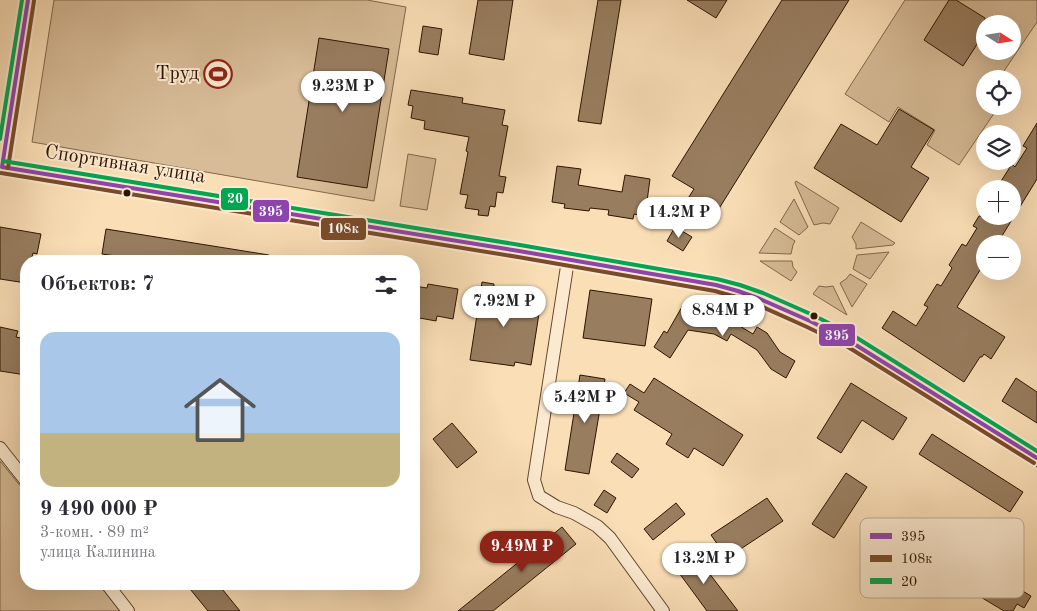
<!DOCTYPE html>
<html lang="ru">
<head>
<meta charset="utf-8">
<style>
  :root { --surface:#fff; --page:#f7f7f7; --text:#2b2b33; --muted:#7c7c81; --accent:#8f2418 }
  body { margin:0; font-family:"Old Standard TT",serif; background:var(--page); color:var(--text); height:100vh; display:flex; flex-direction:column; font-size:19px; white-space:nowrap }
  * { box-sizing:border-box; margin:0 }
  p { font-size:16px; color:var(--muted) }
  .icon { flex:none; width:28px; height:28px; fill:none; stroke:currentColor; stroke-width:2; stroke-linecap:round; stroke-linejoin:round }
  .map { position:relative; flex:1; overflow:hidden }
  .sheet { position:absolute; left:20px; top:255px; width:400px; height:335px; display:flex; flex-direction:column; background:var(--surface); border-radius:20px; box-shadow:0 5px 20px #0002 }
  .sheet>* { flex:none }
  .needle { width:32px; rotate:102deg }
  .fabs { position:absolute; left:976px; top:15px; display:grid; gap:10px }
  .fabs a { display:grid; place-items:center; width:45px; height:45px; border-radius:50%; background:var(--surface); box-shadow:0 5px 20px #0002; font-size:25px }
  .price { position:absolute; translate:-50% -42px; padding:0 11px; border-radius:18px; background:#fff; color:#222; font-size:16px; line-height:32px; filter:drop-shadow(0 1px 2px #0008) }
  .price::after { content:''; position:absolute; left:50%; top:30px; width:15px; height:11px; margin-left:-8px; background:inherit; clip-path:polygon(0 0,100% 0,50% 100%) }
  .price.current { background:var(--accent); color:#fff }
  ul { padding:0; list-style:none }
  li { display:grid; align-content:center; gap:10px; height:265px; padding:0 20px }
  li span { display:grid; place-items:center; height:155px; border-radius:15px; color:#555 }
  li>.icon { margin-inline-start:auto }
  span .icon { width:90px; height:90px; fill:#fffc; stroke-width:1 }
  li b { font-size:21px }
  h2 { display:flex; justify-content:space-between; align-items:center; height:60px; padding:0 20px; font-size:21px }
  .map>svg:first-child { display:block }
  .green { fill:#d7bc97; stroke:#82684c; fill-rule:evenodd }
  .building { fill:#987d5f; stroke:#2e1400 }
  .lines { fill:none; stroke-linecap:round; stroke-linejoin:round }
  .minor-casing { stroke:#61462e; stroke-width:14 }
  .major-casing { stroke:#2e1400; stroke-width:18 }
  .minor { stroke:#fcead0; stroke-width:12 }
  .major { stroke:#fadeb6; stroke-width:16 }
  .bus-1-casing { stroke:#fcead0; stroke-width:8 }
  .bus-2-casing { stroke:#fcead0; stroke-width:8 }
  .bus-3-casing { stroke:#fcead0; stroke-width:8 }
  .bus-1 { stroke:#8e44ad; stroke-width:4 }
  .bus-2 { stroke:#7a4b2a; stroke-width:4 }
  .bus-3 { stroke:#00a651; stroke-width:4 }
  .bus-dot { fill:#2e1400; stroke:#fcead0; stroke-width:2 }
  .labels { text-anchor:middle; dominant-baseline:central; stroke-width:4; stroke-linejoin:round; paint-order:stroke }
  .poi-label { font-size:20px; fill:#2e1400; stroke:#fcead0; text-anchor:end }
  .street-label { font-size:20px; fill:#2e1400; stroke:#fcead0 }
  .key { fill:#fcead0; stroke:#beaa92; stroke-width:1 }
  .key-label { font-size:14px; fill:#2e1400 }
  .line-badge { stroke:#fcead0; stroke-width:2 }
  .badge-label { font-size:14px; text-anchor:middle; font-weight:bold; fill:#fff }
</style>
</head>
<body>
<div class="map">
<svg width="1037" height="611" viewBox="0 0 1037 611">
  <rect width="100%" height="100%" fill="#fadeb6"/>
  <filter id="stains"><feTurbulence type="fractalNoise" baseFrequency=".004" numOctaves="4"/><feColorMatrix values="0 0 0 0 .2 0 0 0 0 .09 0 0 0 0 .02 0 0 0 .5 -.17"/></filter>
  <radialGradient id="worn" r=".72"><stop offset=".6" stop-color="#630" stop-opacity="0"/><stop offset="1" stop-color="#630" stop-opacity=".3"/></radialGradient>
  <path class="green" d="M54 0H367L406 7 374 201 32 142Z
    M905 0H1037V22L1004 71 1016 80 1013 86 1012 79H985V106H999L959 165 927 145 935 130 898 107 889 122 845 94ZM985 24H1012V51H985Z
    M408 154 436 159 427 210 400 206Z
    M796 181 839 208 830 224 823 223 814 225 795 183Z
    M794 199 808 227 799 235 780 222Z
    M861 222 895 243 893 245 856 249V244L852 237Z
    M775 228 795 241 793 245 791 254 759 253Z
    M889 252 870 279 853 269 857 255Z
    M760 261H792L793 267 797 272 791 281Z
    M850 274 867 284 852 307 840 283 846 279Z
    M819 286 826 287 833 286 847 315 813 294Z
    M0 461 26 493V584H99L120 611H0Z"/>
  <path class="building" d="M478 0H513L504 60 469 54Z
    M598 0H621L601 124 578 121Z
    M687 0H727L716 18Z
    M782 0H849L710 223 683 206 694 189 672 176Z
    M949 0H956L985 18V32L963 66 924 40Z
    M423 26 442 29 438 55 419 52Z
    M319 38 389 49 367 188 297 177Z
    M411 90 463 98 462 103 505 110 502 125 508 126 499 176 506 177 503 193 497 192 495 207 490 206 488 216 478 215 479 210 465 208 468 195 460 194 468 152 466 151 469 137 424 129 425 121 411 118 413 106 408 105Z
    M899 109 934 130 911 167 929 178 901 222 814 168 841 124 877 145Z
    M1037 123V179L997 244H985V262L957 307 1005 337 991 359 984 354 982 357H980L964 382 882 328 893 311 916 326 928 307 924 305 937 284 941 286 952 268 949 265 962 244 966 246 977 228 973 226 979 216H1012V189H996L1012 164 1015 167 1027 148 1023 146Z
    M557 166 581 169 578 185 622 192 625 175 650 179 645 216 634 214 633 219 608 215 609 210 590 208 589 211 564 208 565 204 552 202Z
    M0 227 41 234 37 254 33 253 31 261H26V283L0 279Z
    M675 227 692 237 683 251 667 241Z
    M106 229 269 255 268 261H150L102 254Z
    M482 282 494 284V289L529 294 527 305 540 307 531 365 515 362 514 366 470 360Z
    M428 284 458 289 453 319 437 316 436 321 414 317V286L427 288Z
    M590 290 652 299 645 346 583 338Z
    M683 305 694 312 723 316 753 334 757 327 767 333 780 352 795 361 786 378 771 369 757 350 731 334 727 341 714 334 688 330 670 358 654 347 664 331 667 333Z
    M0 327 18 331 16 337 26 339V375L0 371Z
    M580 375 605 379 589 474 565 470Z
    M654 378 743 435 723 466 694 448 688 458 666 444 672 434 634 410 639 402 624 393 630 384 644 393Z
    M1016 378 1037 392V423L1002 401Z
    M851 383 907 418 893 440 862 420 841 453 817 438Z
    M452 423 477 452 457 468 433 439Z
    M932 434 1023 492 1010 512 919 454Z
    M617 453 639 469 632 478 611 462Z
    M846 473 867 487 834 538 812 524Z
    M604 490 616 498 607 513 594 505Z
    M767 498 783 521 727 558 711 535Z
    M676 503 685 514 653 540 644 529Z
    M562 527 576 544 493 611H458Z
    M693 552 738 611H707L674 566Z
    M966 557 1031 596 1024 608 1017 604 1013 611H1004L959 584 966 572 959 569Z
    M186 584H218L240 611H208Z"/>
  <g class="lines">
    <defs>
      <path id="minor" d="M568 260 534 480 539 496 557 507 574 513 597 526 610 538 663 611
        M0 448 26 481
        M107 584 128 611"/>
      <path id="major" d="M28 0 2 167 519 251 716 285 738 291 760 299 810 321 851 342 1037 458"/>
    </defs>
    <use href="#minor" class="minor-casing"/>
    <use href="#major" class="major-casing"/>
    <use href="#minor" class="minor"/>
    <use href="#major" class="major"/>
    <defs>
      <path id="bus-1" d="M2 167 519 251 716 285 738 291 760 299 810 321 851 342 1037 458
        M2 167 28 0"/>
      <path id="bus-2" d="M8 168 34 1
        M1 173 518 257 715 291 736 297 758 305 807 327 848 347 1034 463"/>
      <path id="bus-3" d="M0 139 22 0
        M3 161 520 245 717 279 740 285 763 293 813 315 854 336 1037 451"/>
    </defs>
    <use href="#bus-1" class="bus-1-casing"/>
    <use href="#bus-2" class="bus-2-casing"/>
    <use href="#bus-3" class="bus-3-casing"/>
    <use href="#bus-1" class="bus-1"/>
    <use href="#bus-2" class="bus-2"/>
    <use href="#bus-3" class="bus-3"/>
  </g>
  <defs>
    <symbol id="stadium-ring" viewBox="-11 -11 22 22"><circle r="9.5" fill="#fcead0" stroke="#8f2418" stroke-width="1.5"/><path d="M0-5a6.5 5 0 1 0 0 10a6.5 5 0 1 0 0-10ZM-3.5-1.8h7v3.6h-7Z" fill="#8f2418"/></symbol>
  </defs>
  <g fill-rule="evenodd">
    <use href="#stadium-ring" x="202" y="58" width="32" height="32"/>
  </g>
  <g class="bus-dot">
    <circle cx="127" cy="193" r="4.5"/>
    <circle cx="814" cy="316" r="4.5"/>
  </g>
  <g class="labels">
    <g class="poi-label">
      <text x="199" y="74">Труд</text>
    </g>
    <g class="street-label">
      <text transform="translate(125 165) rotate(9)">Спортивная улица</text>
    </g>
  </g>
  <rect x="860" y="518" width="164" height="80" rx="8" class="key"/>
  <rect x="870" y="533" width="22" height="6" fill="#8e44ad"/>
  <rect x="870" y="555" width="22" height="7" fill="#7a4b2a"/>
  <rect x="870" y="578" width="22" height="6" fill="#00a651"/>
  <g class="key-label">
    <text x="901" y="541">395</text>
    <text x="901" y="563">108к</text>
    <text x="901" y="586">20</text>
  </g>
  <g class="line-badge">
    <rect x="220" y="187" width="29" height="24" rx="5" fill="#00a651"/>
    <rect x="252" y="199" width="38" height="24" rx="5" fill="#8e44ad"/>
    <rect x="320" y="217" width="47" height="24" rx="5" fill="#7a4b2a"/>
    <rect x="818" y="323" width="38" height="24" rx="5" fill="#8e44ad"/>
  </g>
  <g class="badge-label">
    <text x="235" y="203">20</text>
    <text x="271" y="216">395</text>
    <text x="343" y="233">108к</text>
    <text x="837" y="340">395</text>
  </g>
  <rect width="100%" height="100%" filter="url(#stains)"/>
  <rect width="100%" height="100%" fill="url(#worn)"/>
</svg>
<div class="fabs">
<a><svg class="needle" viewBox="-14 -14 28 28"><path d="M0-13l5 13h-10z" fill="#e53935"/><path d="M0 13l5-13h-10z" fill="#7c7c81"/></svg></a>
<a><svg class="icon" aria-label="locate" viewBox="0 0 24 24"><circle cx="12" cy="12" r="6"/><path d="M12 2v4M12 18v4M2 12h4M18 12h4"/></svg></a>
<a><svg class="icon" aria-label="layers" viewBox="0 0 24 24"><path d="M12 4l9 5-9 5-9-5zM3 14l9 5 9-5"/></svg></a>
<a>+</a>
<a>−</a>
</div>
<b class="price" style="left:343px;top:113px">9.23M ₽</b>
<b class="price" style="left:679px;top:239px">14.2M ₽</b>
<b class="price" style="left:504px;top:328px">7.92M ₽</b>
<b class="price" style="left:723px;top:337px">8.84M ₽</b>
<b class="price" style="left:585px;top:424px">5.42M ₽</b>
<b class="price current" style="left:522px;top:573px">9.49M ₽</b>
<b class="price" style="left:704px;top:585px">13.2M ₽</b>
<section class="sheet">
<h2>Объектов: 7<svg class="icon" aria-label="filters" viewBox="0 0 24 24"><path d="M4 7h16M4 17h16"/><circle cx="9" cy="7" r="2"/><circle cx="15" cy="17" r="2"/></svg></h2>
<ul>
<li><span style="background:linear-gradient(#a9c7e8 65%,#c2b280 0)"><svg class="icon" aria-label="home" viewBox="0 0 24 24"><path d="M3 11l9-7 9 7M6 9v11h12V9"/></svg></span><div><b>9 490 000 ₽</b><p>3-комн. · 89 m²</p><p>улица Калинина</p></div></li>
</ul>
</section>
</div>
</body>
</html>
